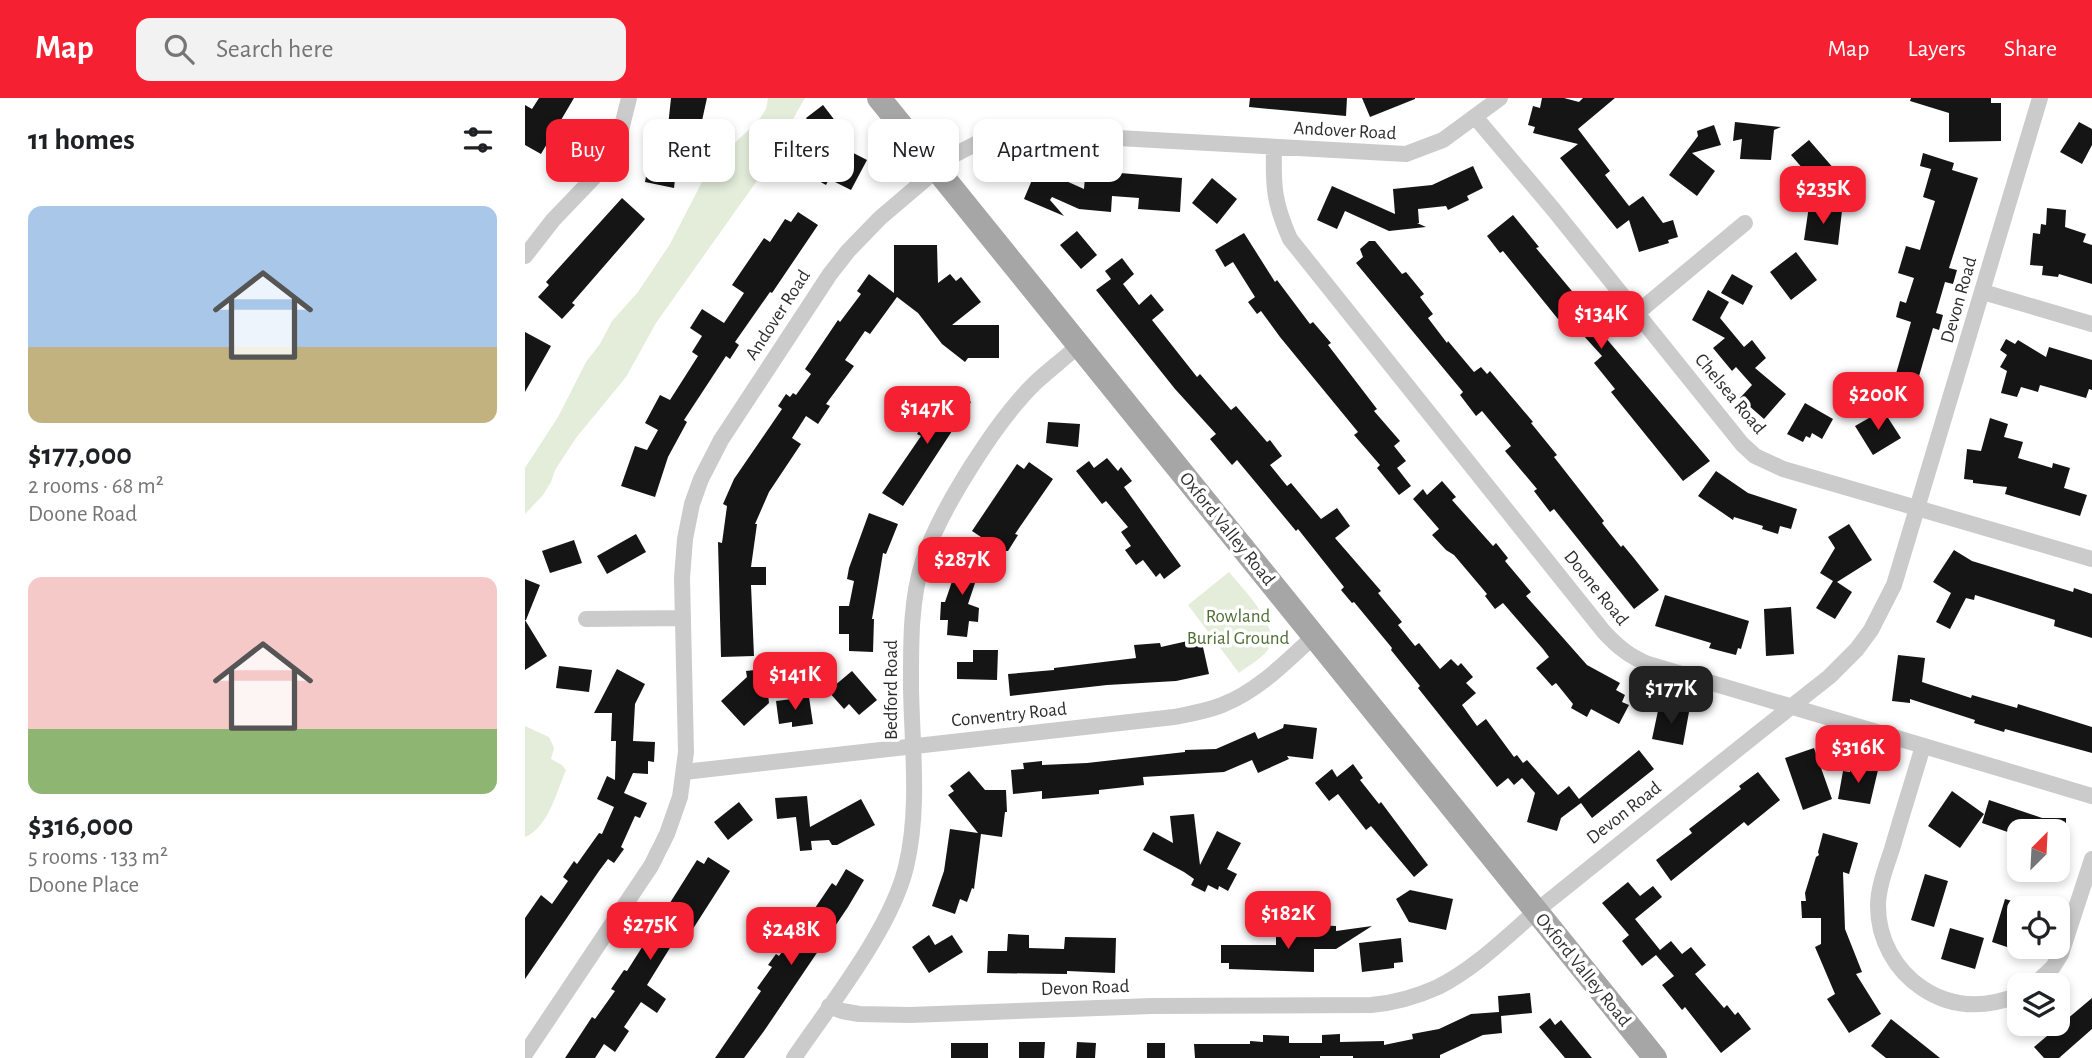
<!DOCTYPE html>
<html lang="en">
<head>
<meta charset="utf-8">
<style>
  :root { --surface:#fff; --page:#f2f2f2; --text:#202124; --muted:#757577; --accent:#f52031 }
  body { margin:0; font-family:"Alegreya Sans",sans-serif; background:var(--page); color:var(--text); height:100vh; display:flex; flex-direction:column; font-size:26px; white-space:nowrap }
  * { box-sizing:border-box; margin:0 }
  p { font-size:23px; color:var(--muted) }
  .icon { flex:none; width:38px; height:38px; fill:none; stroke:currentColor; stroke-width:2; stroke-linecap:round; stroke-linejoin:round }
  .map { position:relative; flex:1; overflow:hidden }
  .sheet { display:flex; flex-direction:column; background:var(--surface); width:525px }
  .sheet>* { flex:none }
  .banner { position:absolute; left:21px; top:21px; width:665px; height:63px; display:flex; gap:14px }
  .needle { width:46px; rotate:24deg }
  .controls { position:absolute; left:1482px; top:721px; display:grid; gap:14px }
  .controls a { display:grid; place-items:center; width:63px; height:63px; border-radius:14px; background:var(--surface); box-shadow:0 4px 10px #0003; font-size:35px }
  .price { position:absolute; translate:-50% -60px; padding:0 16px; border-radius:14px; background:var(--accent); color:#fff; font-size:23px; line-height:46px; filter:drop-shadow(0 2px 4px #0008) }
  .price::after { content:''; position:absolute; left:50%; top:42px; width:21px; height:16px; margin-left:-10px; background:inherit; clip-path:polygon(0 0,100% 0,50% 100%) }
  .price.selected { background:#222; color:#fff }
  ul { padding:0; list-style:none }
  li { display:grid; align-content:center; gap:14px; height:371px; padding:0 28px }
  li span { display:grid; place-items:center; height:217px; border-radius:14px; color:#555 }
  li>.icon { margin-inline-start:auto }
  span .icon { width:126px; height:126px; fill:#fffc; stroke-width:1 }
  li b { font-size:30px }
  h2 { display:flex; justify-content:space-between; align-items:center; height:84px; padding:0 28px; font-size:30px }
  .chip { padding:0 24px; border-radius:14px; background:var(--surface); box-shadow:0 4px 10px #0003; font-size:24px; line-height:63px }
  .chip.selected { background:var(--accent); color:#fff }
  header { display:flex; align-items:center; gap:42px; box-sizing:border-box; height:98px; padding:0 35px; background:var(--accent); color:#fff }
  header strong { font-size:33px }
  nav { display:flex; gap:38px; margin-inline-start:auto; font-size:24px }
  .search { width:490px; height:63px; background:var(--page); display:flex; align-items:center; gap:18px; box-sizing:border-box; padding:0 24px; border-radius:14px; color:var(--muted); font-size:26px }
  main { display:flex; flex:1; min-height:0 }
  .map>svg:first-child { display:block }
  .green { fill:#e4edda }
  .building { fill:#151515 }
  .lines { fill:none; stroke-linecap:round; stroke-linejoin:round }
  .minor { stroke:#cbcbcb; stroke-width:16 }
  .primary { stroke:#a6a6a6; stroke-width:24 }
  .labels { text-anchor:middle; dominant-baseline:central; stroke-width:7; stroke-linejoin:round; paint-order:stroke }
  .street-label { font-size:19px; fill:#2e2e2e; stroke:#fff }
  .park-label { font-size:19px; fill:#516e37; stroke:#fff }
</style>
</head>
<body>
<header>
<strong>Map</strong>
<div class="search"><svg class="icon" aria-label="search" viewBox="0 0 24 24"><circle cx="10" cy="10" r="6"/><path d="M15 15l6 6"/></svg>Search here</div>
<nav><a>Map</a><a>Layers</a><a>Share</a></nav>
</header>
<main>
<section class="sheet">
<h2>11 homes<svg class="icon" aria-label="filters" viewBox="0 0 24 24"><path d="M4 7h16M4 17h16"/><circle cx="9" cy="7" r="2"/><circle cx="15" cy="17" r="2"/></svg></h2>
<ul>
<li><span style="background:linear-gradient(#a9c7e8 65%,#c2b280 0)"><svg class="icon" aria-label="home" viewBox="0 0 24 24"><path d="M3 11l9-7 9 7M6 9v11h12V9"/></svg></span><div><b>$177,000</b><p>2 rooms · 68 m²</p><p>Doone Road</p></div></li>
<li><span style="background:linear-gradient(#f6c9c9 70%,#8fb573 0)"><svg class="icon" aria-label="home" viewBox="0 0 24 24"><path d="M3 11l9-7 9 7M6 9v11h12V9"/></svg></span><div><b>$316,000</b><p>5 rooms · 133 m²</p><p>Doone Place</p></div></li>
</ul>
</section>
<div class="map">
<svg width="1567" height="960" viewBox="0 0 1567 960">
  <rect width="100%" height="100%" fill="#fff"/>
  <path class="green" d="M243 0H280L236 77 131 225 101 279 51 340 30 372 26 384 18 397 0 416V370L33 319 61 264 75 246 87 223 113 194 145 146 178 82 195 59 233 23 241 11Z
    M704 474C717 490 756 529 744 550 738 560 723 568 714 575L663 507Z
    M0 628 24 639 29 650 26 661 37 667 41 672C32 693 23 730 0 739Z"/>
  <path class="building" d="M14 0H49L16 56 0 47V7L7 11Z
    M146 0H182L169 59 163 58 160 75 151 73 149 90 120 84 123 67 127 68 130 52 137 53V38H142Z
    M725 0H822L821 18 724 9Z
    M837 0H890V1L845 19Z
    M1017 0H1039L1054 4 1058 0H1090L1053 31 1085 73 1080 77 1104 108 1118 98 1138 125 1148 122 1153 139 1143 142 1144 145 1114 154 1104 122 1092 131 1035 60 1053 46 1008 35 1010 29 1003 27 1008 8 1015 10Z
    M1386 0H1466V5H1476V43L1424 44V15L1385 3Z
    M298 7 318 33 305 43 342 62 326 92 304 81 301 87 285 78 297 55 276 27 284 31 287 28 281 20Z
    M1210 24 1256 29 1249 32 1246 62 1215 61 1217 41 1208 43Z
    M1554 24 1567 31V47L1557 66 1535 54Z
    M1189 27 1196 47 1167 55 1190 73 1172 98 1144 77 1173 38 1172 33Z
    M1284 42 1310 72 1292 87 1266 57Z
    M1398 55 1429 65 1427 72 1453 80 1424 170 1432 172 1428 186 1420 184 1411 215 1418 217 1414 232 1408 230 1390 292 1368 286 1386 224 1371 219 1375 203 1381 205 1389 180 1373 175 1381 148 1395 152 1410 103 1398 99 1406 71 1395 68Z
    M948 68 958 90 942 98 944 102 923 112 921 108 893 111 894 125H892L901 129 864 133 820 113 812 131 792 122 807 88 870 116 868 91 907 87Z
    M512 70 559 91 560 79 569 80 570 73 657 80 655 114 613 111 614 100 587 98 586 114 554 111 527 99 525 102 539 118 499 101Z
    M687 80 712 101 692 126 667 105Z
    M97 100 120 121 47 205 50 207 37 221 13 199 24 187 21 184Z
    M1284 108 1317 113 1313 147 1279 142Z
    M1522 110 1541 112 1540 129 1561 136 1558 144 1567 147V186L1534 176 1533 179 1517 177 1518 168 1505 167 1508 135 1515 136 1516 126 1521 127Z
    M273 114 293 127 247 195 245 194 210 244 214 247 205 261 201 258 159 322 162 324 143 359 130 399 96 388 110 348 122 352 133 332 120 325 135 297 145 302 173 258 167 254 177 238 165 230 177 211 199 225 219 195 207 187 239 140 245 144 260 121 266 124Z
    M988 117 1014 149 1011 150 1072 223 1069 226 1185 363 1158 383 1086 294 1090 291 1069 265 1077 258 1039 216 1033 221 978 153 975 155 962 138Z
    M552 133 572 157 556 171 535 147Z
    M719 135 750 184 752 182 785 226 788 224 806 245 803 247 852 311 849 313 875 343 869 348 881 363 872 370 886 388 874 397 852 370 855 367 829 337 833 334 755 239 736 213 732 216 723 204 730 199 708 164 700 169 690 152Z
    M844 143H850L877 176 881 174 899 196 895 199 908 216 903 220 922 245 923 243 949 274 956 269 962 276 965 273 1008 324 1006 325 1032 357 1029 359 1079 423 1077 425 1096 449 1098 447 1108 459 1134 492 1109 511 1029 411 1025 414 1009 393 1012 391 980 353 986 348 957 313 951 318 935 297 938 294 831 165 838 159 835 151Z
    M369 147H412L413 185 425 176 431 183 436 179 456 204 427 227H474V260H443L440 264 417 246 393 215 372 199 345 236 340 233 320 262 329 268 301 306 305 308 293 326 281 318 267 340 276 346 244 394 230 426H232L226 469H241V487H226L229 558 196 559 193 444 197 445 202 408 198 406 209 381 257 311 253 308 261 296 265 299 268 295 271 297 286 276 280 271 313 222 315 224 336 196 332 193 344 176 369 195Z
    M1271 154 1292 182 1266 202 1245 174Z
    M597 160 609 176 598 186 614 207 626 196 639 212 627 222 672 279 675 276 706 312 711 308 742 344 745 342 757 358 745 367 762 388 766 385 796 421 812 410 825 428 810 440 856 493 853 495 877 524 873 527 890 548 894 545 915 571 926 561 933 568 936 565 948 579 941 585 951 595 937 607 952 628 961 621 989 659 992 657 998 665 1002 662 1033 697 1044 688 1054 701 1114 652 1129 671 1067 720 1056 705 1036 720 1032 733 1002 724 1010 695 997 680 989 687 983 680 972 689 893 590 895 588 866 552 867 550 829 504 827 505 816 492 819 489 773 431 771 433 712 362 707 367 685 341 691 336 650 291 571 192 586 181 580 173Z
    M1207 176 1228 188 1218 207 1196 195Z
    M1183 192 1204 204 1195 220 1219 249 1227 242 1241 260 1230 270 1261 296 1239 321 1215 300 1227 287 1211 269 1207 273 1188 250 1200 240 1167 222Z
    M0 234 26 248 0 294Z
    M1481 241 1490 246 1493 242 1521 259 1524 249 1567 262V292L1564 291 1561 300 1515 287 1513 294 1496 289 1492 299 1476 295 1482 273 1475 269 1482 257 1475 252Z
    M425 289 446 304 378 408 357 395 396 338 392 336Z
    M1280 305 1308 321 1297 341 1287 335 1285 340 1281 338 1278 344 1262 336Z
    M1358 312 1376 340 1348 357 1330 328Z
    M1465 320 1483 326 1479 339 1498 344 1493 360 1527 370 1528 365 1545 370 1539 390 1562 397 1555 418 1480 396 1482 389 1448 385V382L1439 381 1442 351 1456 353Z
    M523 324 555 326 553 349 521 345Z
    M582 360 593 373 596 369 607 383 599 389 656 468 639 481 635 475 631 479 618 462 611 467 600 452 606 448 596 434 603 429 581 403 577 406 551 373 564 363 569 370Z
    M504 364 528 381 490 436 493 437 483 453H477L447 433 492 366 499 371Z
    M1191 373 1223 395 1272 411 1266 431 1255 428 1253 436 1237 431 1238 428 1209 419 1208 422 1173 398Z
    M917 383 931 399 927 402 968 448 971 445 983 460 980 463 1006 494 1001 498 1062 567 1095 585 1091 592 1100 597 1097 604 1104 607 1094 626 1066 611 1062 619 1046 610 1048 606 1031 585 1027 588 1011 570 1024 559 1018 551 978 505 970 511 960 498 962 496 929 457 921 452 907 437 914 431 888 401 898 391 902 397Z
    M344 415 373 426 361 456 358 455 347 521H349L348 554 324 553V536H314V508H324L329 483 322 481 324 470Z
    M1324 426 1347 462 1312 484 1327 494 1310 521 1291 510 1308 483 1295 475 1310 450 1303 439Z
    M111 436 121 454 82 476 72 458Z
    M49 442 57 465 25 475 17 453Z
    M1429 452 1447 463 1548 494 1549 490 1567 496V540L1529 528 1530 522 1450 497 1449 502 1441 500 1425 531 1411 524 1426 495 1408 484Z
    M437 454 458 461 443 506 454 510 453 524 444 523 442 539 422 537 423 522H415L416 504H420Z
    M0 481 15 487 1 522H0Z
    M1140 497 1224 523 1216 551 1213 550 1211 557 1184 550 1186 545 1130 528Z
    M1266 509 1269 556 1241 558 1239 511Z
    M0 522 22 558 0 572Z
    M676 540 684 576 651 583 582 587 485 598 483 576 529 572V570L611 560 609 547 635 545 636 549Z
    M448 552H473L472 582 432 581V564H448Z
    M1373 557 1400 560 1397 584 1446 600 1447 597 1492 610 1493 606 1567 629V655L1480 631 1479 634 1449 625 1450 622 1385 601V605L1367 603Z
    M34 568 67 572 64 594 31 590Z
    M92 571 120 586 110 606 108 643 130 644 129 664 123 663V676L108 675 99 695 122 705 115 720 110 718 96 749 99 751 89 765 83 761 74 773 0 881V820L16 797 27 806 43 783 38 779 49 763 52 766 74 735 77 736 89 709 72 701 82 678 90 682 91 643H86L87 615H69Z
    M240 571 244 605 219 628 196 603 222 579 221 573Z
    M327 573 352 602 334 617 324 606 319 611 303 593Z
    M284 599 288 626 267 629V624L254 626 251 603Z
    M1134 608 1164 614 1158 647 1127 641Z
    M759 626 792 630 788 661 762 658 764 661 733 675 727 662 699 674 618 679 619 687 574 692V696L517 701V693L488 696 486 672 499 671 498 665 517 663V667L562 665 660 654V652L691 651 730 634 733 641 758 630Z
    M1289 650 1307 701 1278 712 1260 660Z
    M828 666 838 680 835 682 854 706 856 704 903 767 889 779 846 728 841 732 813 696 804 703 790 685 807 671 812 679Z
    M1326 667 1353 672 1345 706 1313 701 1318 673 1325 674Z
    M444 673 460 692H481L482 714H480L477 739 456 736 449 791 447 790 442 804 435 801 430 816 407 808 419 773 425 731 453 735 423 697 429 693 425 688Z
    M1233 674 1255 702 1223 728 1219 724 1146 783 1131 762 1167 735 1164 731 1216 691 1214 688Z
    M1427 693 1459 716 1435 750 1403 728Z
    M282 698 285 729 336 701 350 727 312 747H307L304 742 286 743 287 752 275 753 271 719 252 721 250 700Z
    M1464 702 1517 720H1541V733H1494V738L1457 725Z
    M214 704 228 722 203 742 189 724Z
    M669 716 675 767 692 733 716 745 702 771 712 776 703 793 694 788 693 792 683 787 680 794 666 787 669 781 659 774 618 752 628 734 648 745 645 718Z
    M1298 735 1333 745 1324 776 1318 774 1320 831 1337 874 1331 876 1356 916 1324 935 1302 901 1310 896 1290 849 1296 846V820H1277L1276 803H1281L1280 795 1291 759 1294 757 1293 754Z
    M183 759 205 773 164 837 156 832 122 887 141 901 132 915 116 904 99 929 104 933 90 954 79 946 70 960H40L67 919 70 921 90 893 86 891 99 872 102 873 172 762 179 766Z
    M321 771 339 782 323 809 239 933 219 960H190L236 893 232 890 247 869 243 867 251 856 254 858 265 843 271 847 293 816 288 813 307 785 311 788Z
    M1400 776 1423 783 1409 829 1386 822Z
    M1103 784 1115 798 1128 788 1137 799 1110 821 1135 852 1146 843 1157 856 1166 849 1181 867 1170 876 1199 910 1202 907 1210 917 1213 914 1226 931 1196 955 1160 909 1157 912 1137 887 1149 878 1131 857 1117 868 1097 843 1104 837 1077 805Z
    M885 792 928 801 921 832 884 824 871 801Z
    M1480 801 1494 805V853L1467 844Z
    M788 827 811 828V833L847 828 811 851H789V874L704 871V865H696V847H751V837H788Z
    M1425 830 1459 840 1450 871 1416 861Z
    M483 836 504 837V850L539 851 540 839 591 840 590 875 542 873V876L462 875 463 853H482Z
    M404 837 410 847 427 837 438 854 404 875 387 849Z
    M876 840 878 864 869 865V870L837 874 834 845Z
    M1005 895 1007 915 976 918 977 935 958 937 915 957V960H828V958H795V960H670L669 946H725V943L738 944V937L764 938V945H797V937L815 936V944L859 943V947L888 941 887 936 914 931 946 916 974 914 973 898Z
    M1567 900V931L1534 960H1519L1509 949Z
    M1025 920 1030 927 1036 922 1067 960H1040L1014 929Z
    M1366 921 1415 960H1361L1346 948Z
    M494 944H520L519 960H494Z
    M552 944 571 945 570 960H551Z
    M426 945H463V960H426Z
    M622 945H640V960H622Z"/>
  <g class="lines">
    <path class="minor" d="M951 20 1028 111 1217 346 1230 358 1258 371 1567 461
      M749 50C748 89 749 105 765 141L1079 534C1093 549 1104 558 1123 566L1567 698
      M0 158 28 122 76 72 96 32 104 0
      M1458 194 1567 226
      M1112 215 1220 125
      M61 521 158 520
      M1398 648C1388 682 1377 716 1367 751 1361 769 1353 790 1353 808 1353 841 1370 872 1397 890 1428 911 1461 910 1494 897
      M159 674 649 619C665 616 682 613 697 607 733 593 761 564 789 538
      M1509 887 1528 869 1536 856 1567 761
      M304 908 317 913 334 916 385 917 627 908 846 907C870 905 891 899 913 889 957 867 991 828 1030 798 1121 725 1212 651 1304 579L1332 551 1346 532 1369 487 1515 0
      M0 956 126 768 142 736 155 699 161 654 157 480 160 441 167 406 176 381 196 342 305 176 323 153 355 120 429 57 462 40 502 35 881 56 918 42 975 0
      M269 960C305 907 366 831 381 769 395 711 387 649 386 590 386 549 385 503 398 463 415 412 471 323 510 285 524 272 540 260 554 247"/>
    <path class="primary" d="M354 0 1130 960"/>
  </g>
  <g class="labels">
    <g class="street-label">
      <text transform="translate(820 33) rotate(3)">Andover Road</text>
      <text transform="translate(1434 202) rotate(-74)">Devon Road</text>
      <text transform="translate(253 217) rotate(-57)">Andover Road</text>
      <text transform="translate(1205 296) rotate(50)">Chelsea Road</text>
      <text transform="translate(702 431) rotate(51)">Oxford Valley Road</text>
      <text transform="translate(1071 490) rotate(51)">Doone Road</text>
      <text transform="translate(366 592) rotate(-90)">Bedford Road</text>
      <text transform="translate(484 617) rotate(-6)">Conventry Road</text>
      <text transform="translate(1099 715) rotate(-38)">Devon Road</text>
      <text transform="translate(1058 872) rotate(51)">Oxford Valley Road</text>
      <text transform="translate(560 890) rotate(-2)">Devon Road</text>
    </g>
    <g class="park-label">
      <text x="713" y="518">Rowland<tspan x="713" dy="22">Burial Ground</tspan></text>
    </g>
  </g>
</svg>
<div class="controls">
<a><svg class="needle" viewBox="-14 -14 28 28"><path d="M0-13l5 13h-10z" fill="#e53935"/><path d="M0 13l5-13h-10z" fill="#757577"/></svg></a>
<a><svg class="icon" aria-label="locate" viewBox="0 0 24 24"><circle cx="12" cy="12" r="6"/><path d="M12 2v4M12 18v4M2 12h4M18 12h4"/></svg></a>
<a><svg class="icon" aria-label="layers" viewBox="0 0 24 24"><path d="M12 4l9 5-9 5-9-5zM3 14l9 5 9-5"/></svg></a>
</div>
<b class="price" style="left:1298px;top:128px">$235K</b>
<b class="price" style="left:1076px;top:253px">$134K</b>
<b class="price" style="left:1353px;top:334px">$200K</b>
<b class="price" style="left:402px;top:348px">$147K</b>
<b class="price" style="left:437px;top:499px">$287K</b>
<b class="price" style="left:270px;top:614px">$141K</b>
<b class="price selected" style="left:1146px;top:628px">$177K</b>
<b class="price" style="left:1333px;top:687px">$316K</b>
<b class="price" style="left:763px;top:853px">$182K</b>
<b class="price" style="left:125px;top:864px">$275K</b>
<b class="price" style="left:266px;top:869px">$248K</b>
<div class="banner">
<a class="chip selected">Buy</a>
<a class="chip">Rent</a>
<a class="chip">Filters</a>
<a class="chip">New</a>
<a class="chip">Apartment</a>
</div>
</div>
</main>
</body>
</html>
